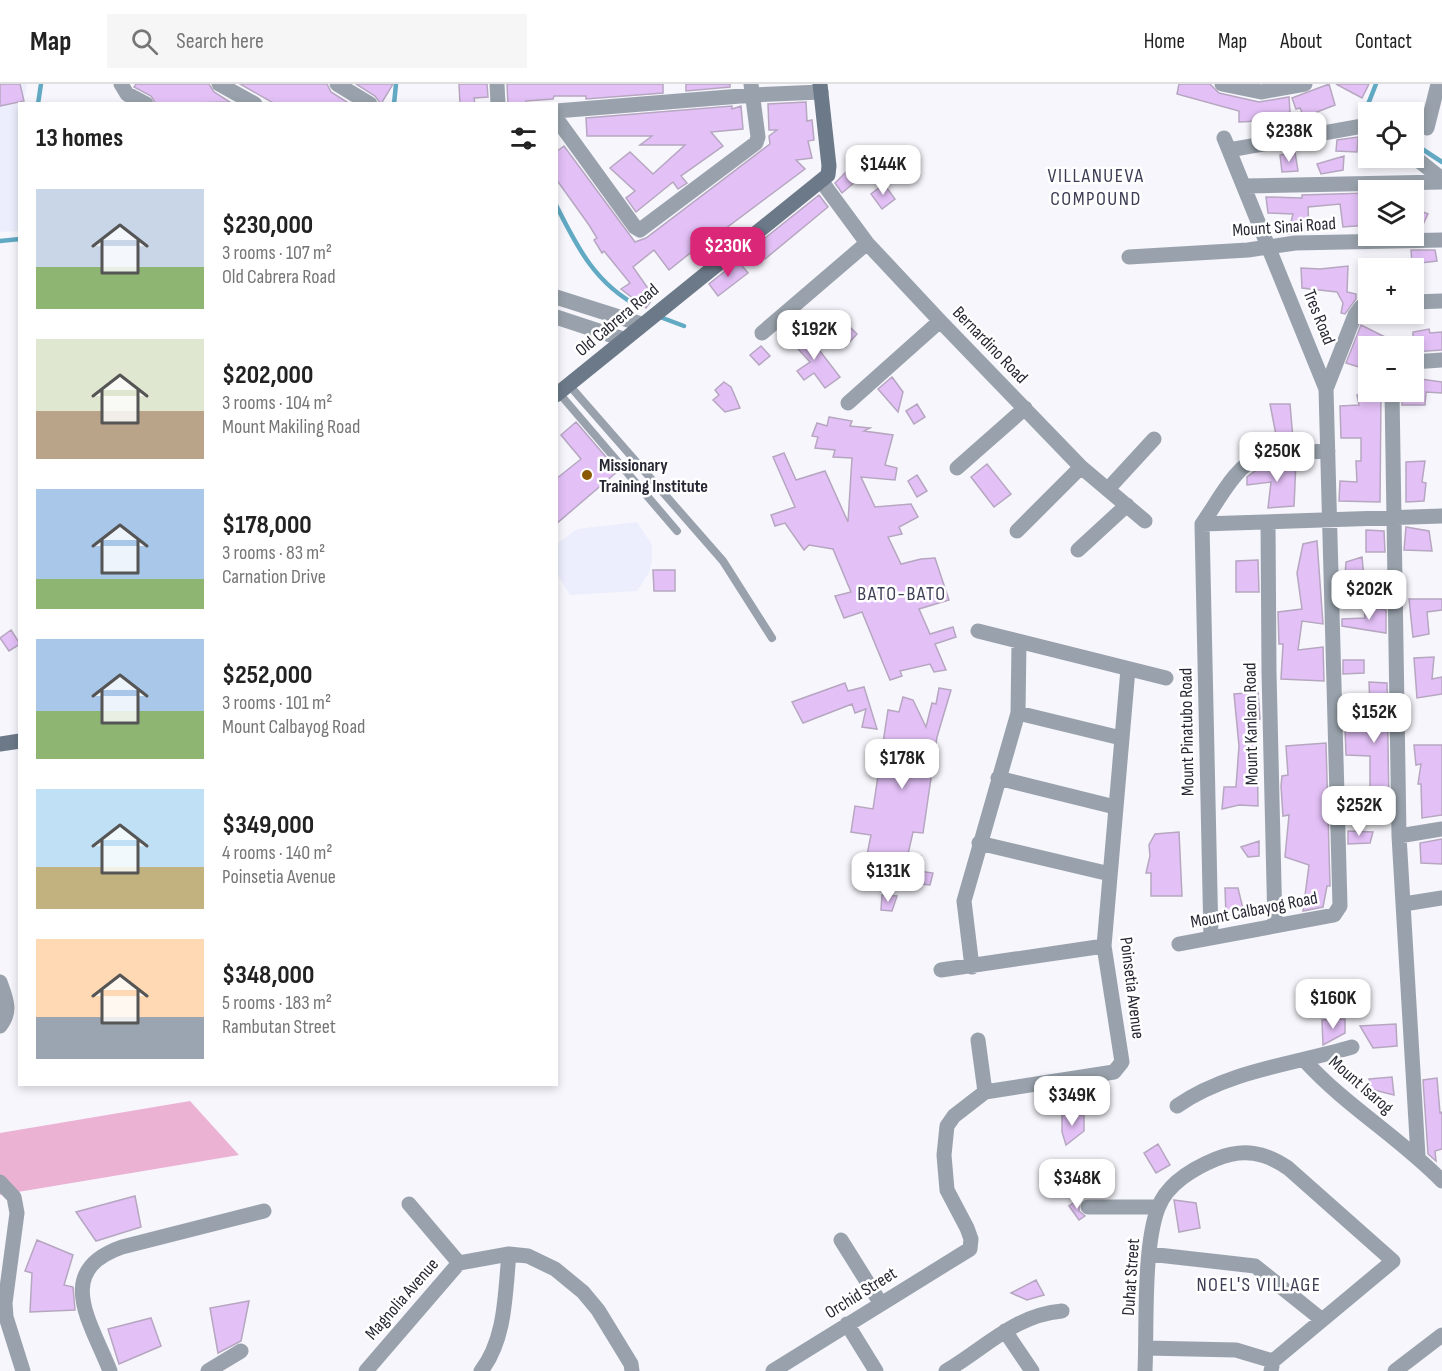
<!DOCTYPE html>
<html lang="en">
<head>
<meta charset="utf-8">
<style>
  :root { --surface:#fff; --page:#f6f6f6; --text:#222; --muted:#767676; --line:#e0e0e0; --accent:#db2777 }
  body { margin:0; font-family:"Sofia Sans Condensed",sans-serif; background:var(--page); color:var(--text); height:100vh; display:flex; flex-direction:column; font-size:22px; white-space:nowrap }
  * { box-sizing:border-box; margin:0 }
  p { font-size:20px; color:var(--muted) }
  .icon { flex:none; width:33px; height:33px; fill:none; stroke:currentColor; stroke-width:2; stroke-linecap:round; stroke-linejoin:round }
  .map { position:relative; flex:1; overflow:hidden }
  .drawer { position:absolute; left:18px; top:18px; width:540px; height:984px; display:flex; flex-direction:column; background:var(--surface); border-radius:0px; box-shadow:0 3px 9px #0003 }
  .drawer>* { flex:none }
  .fabs { position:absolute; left:1358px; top:18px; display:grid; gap:12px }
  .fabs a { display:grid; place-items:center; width:66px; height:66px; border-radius:0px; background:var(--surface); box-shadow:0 3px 9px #0003; font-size:30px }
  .price { position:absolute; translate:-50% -51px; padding:0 14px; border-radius:12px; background:#fff; color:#222; font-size:20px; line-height:39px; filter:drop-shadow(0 2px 3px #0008) }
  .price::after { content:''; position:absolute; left:50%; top:36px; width:18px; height:14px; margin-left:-9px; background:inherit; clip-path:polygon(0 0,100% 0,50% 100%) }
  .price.on { background:var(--accent); color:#fff }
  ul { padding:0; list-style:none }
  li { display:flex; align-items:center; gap:18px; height:150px; padding:0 18px }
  li span { display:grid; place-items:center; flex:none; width:168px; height:120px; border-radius:0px; color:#555 }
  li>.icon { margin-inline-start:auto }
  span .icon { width:72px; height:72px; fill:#fffc; stroke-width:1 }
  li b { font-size:26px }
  h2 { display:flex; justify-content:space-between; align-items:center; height:72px; padding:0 18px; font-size:26px }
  header { display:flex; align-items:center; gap:36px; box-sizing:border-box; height:84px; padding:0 30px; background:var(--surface); border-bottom:2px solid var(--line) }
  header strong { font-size:28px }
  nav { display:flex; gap:33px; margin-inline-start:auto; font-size:21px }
  .search { width:420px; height:54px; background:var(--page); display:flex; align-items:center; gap:15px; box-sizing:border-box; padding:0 21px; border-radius:0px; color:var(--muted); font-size:22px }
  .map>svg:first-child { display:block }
  .built { fill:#edeefd }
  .green { fill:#ecb2d4 }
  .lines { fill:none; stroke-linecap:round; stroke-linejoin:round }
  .stream { stroke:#62a9c3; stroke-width:4.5 }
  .building { fill:#e3c1f7; stroke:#b6a6c0; stroke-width:1.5 }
  .lane { stroke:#99a2ac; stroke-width:8 }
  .street { stroke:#99a2ac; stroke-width:15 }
  .secondary { stroke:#6c7988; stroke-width:15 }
  .poi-dot { fill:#8a5900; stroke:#fff; stroke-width:2 }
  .labels { text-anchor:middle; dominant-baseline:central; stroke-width:5; stroke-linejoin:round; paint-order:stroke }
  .street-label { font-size:18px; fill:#282834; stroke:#fff }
  .poi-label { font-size:18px; font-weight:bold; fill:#282834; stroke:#fff; text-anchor:start }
  .neighbourhood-label { font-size:20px; letter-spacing:1.5px; fill:#3d3d55; stroke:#fff }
</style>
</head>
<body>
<header>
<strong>Map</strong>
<div class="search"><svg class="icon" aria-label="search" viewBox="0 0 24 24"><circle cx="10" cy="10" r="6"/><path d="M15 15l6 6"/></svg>Search here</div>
<nav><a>Home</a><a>Map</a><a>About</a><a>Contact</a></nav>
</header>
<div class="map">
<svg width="1442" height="1287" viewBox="0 0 1442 1287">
  <rect width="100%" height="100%" fill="#f6f6fc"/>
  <path class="built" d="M0 0H27L23 19 20 20 19 147 0 148Z
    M637 438 652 461V476L649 489 637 507 570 511 557 490 558 459 577 445Z"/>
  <path class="green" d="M190 1017 239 1071 0 1111V1049Z"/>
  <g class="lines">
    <path class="stream" d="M38 20 41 0
      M394 20 396 0
      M1368 29 1365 28 1376 0
      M1413 59 1442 78
      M556 121C577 163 596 201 640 223
      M0 157 20 155
      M660 233 684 242"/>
  </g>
  <path class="building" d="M0 0H20L24 17 0 22Z
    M136 0H209L214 8 230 18 156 20 151 12 134 3Z
    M240 0H327L331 8 350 20H275Z
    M356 0H393L381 20 375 12Z
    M459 0H487L488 13 474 14 475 20H460Z
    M507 0H663V9L586 15V12H554L553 15 526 17V20H508Z
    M686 0H730V3L686 7Z
    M1179 0H1210L1219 9 1259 18 1289 13 1290 28 1260 37 1239 38V27L1177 10Z
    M1329 0 1335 21 1304 33 1300 24 1296 25 1292 14Z
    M1336 0H1369L1362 14Z
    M806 18 807 37 812 36 814 56 808 57 812 74 796 76 805 85 710 156 709 154 669 186 654 166 633 183 654 213 646 224 621 205 630 199 604 167 602 169 594 156 597 154 589 141 556 95V68L564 62 635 158 646 154 770 60 769 52 777 46H769L768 20Z
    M732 22V25L741 22 743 45 711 48 723 62 681 92 687 99 678 105 673 98 636 128 626 114 635 107 610 84 630 68 653 90 685 61H640L652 52H587L586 34Z
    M1358 53 1357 68 1336 67 1337 56Z
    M1295 68 1298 87 1282 88 1280 71Z
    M1344 72 1343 86 1321 90 1317 80Z
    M846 88 855 98 842 109 835 99Z
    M884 100 895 115 882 125 871 110Z
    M1368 109V141L1343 143 1340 120 1308 123 1309 146 1288 150 1293 130 1268 129 1266 113 1302 114V111Z
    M819 111 828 123 765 175 755 162Z
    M1413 124 1428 130 1420 147H1413Z
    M1411 166H1435L1437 177 1412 180Z
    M738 177 748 189 718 212 709 200Z
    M1348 182 1347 208 1356 210V215L1345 230 1341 229 1343 219 1337 208 1302 204 1301 184 1320 185Z
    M842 235 857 250 845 263 829 248Z
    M1361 241 1403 262H1368L1359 283 1346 279Z
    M803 245 840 293 825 304 814 289 804 296 797 287 810 278 790 256Z
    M1429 245 1430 249 1442 248V266L1413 268V248Z
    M761 262 770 272 759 281 750 271Z
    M892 293 903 308 898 328 878 305Z
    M1413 294 1442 298V309L1426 308 1425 321H1402L1403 308H1413Z
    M724 298 731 303 740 324 725 328 713 316 719 311 715 306Z
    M1381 310 1380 418 1339 417 1340 397 1357 398 1356 377H1361V354H1341L1340 322 1359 321 1357 311Z
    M917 320 925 333 914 340 906 327Z
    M1270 320H1290L1293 355 1277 356Z
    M829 333 852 337 850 342 870 344 864 347 893 351 885 381 897 384 895 396 861 393 875 423 911 420 918 433 899 443 902 450 888 453 901 480 921 475 935 474 949 516 919 525 930 550 953 543 956 553 935 560 946 586 934 588 930 580 900 587 902 592 890 596 862 528 844 534 835 512 851 508 833 465 809 461 804 466 785 439 775 442 771 431 795 423 773 373 784 369 796 396 825 387 848 438 852 374 833 373 835 366 815 364 818 353 812 352 817 339 827 342Z
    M576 338 618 387 556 440V395L581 375 561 351Z
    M1425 377 1422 398 1426 399 1424 417 1406 418V378Z
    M1296 378 1294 422 1268 424 1271 398 1247 401V393L1265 380 1269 379V383Z
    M987 380 1011 410 994 423 971 393Z
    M917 391 927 407 917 413 908 397Z
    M1406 443 1429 447 1432 467 1404 466Z
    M1366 446 1384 447 1385 468H1366Z
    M1317 457 1323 540 1302 537 1298 566 1323 563 1324 597 1281 595 1283 560H1279L1278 528 1302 525 1297 489 1303 460Z
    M1362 473 1364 494 1345 492 1346 478Z
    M1258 476 1259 508H1236V477Z
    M653 486H675V507H654Z
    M1409 515H1442V526L1427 528 1429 550 1413 553Z
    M1364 523 1386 526V549L1342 542V535L1365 534Z
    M11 546 20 560 9 567 0 554Z
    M1434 573 1432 595 1442 593V610L1417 614 1414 574Z
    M1343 576H1364V589L1343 590Z
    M1369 598 1387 599 1389 722 1370 719V672L1346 671 1345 643 1371 646Z
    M845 599 848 607 864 603 877 645 862 643 866 625 855 629 852 620 803 639 792 618Z
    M939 604 951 606 937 653 923 749 913 748 908 770 921 772 919 787 933 789 930 801 893 797 895 786 865 781 871 751 851 748 855 722 873 725 888 626 899 628 903 613 913 616 926 643 932 619 936 620Z
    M1258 608 1260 635 1253 636 1257 658 1258 722 1239 721 1222 725 1224 703H1236L1239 662 1234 610Z
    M1326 659 1330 802H1327L1323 823 1303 827 1309 781 1285 773 1289 731 1283 732 1281 702 1282 692 1288 691 1286 662Z
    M1414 661H1442V731L1422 734 1421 700H1418L1421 680 1416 681Z
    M1348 747 1373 748 1370 759 1348 760Z
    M1179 748 1182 812H1151V789H1146L1150 772 1149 761 1155 750Z
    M1442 755V780L1421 779 1420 759Z
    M1259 757V772L1248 773 1241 763Z
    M1225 804H1238L1244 829 1226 831Z
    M882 811 897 812 892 827 881 826Z
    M1345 935V949L1323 961 1322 936Z
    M1396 940 1397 962 1373 964 1360 942Z
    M1392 993 1394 1011 1370 1005 1369 995Z
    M1437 994 1440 1029 1442 1028V1065L1435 1067 1436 1077 1428 1070 1423 996Z
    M1062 1031H1084V1047L1066 1061 1062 1048Z
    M1158 1060 1170 1081 1156 1089 1144 1069Z
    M135 1112 141 1143 96 1157 76 1128Z
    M1079 1115V1127L1085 1132 1079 1136 1069 1122Z
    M1174 1116 1196 1119 1200 1144 1179 1148Z
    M37 1156 73 1171 64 1201 73 1203 75 1226 30 1228 32 1189 25 1187Z
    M1036 1196 1044 1211 1027 1216 1011 1209Z
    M249 1217 241 1257 218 1269 210 1224Z
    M151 1234 161 1262 119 1280 108 1245Z"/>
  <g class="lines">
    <path class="lane" d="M569 301 723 477 772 554
      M559 309 677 447"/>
    <path class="street" d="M121 0 127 10 146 20
      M219 0 255 20
      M337 0 370 20
      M497 0 498 20
      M1222 0 1261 8 1305 0
      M556 27 753 11 821 8
      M556 34 635 143 640 146 756 59 758 53 751 0
      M1427 44 1438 0
      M1229 66 1368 41
      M1413 72 1442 95
      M822 98 867 159 940 237 1081 383 1145 437
      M1245 102 1442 98
      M1129 173 1248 166 1295 159 1442 156
      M556 213 641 240
      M1413 218 1442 217
      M556 233 623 255
      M762 249 867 159
      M1413 278 1442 276
      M1326 305 1355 231 1361 223 1368 220
      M1392 308 1399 752 1418 1072
      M848 319 940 237
      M957 384 1025 324
      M1108 405 1154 355
      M1268 438 1269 588 1275 842
      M1202 440 1211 854
      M1202 440 1442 432
      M1202 440C1219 416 1235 382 1262 370L1328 367
      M1017 447 1081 383
      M1078 466 1127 421
      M978 547 1166 594
      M1018 629 1121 654
      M998 694 1115 723
      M1399 752 1442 745
      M979 759 1110 790
      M1404 820 1442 814
      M1179 860 1334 831 1340 822 1326 305 1224 54
      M972 883 964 817 1018 629 1019 558
      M941 886 1104 862
      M0 898C6 915 12 927 0 942
      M978 956 985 1008
      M1305 977C1346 1022 1399 1053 1442 1097
      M1177 1022C1227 987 1294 980 1352 963
      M0 1098 14 1113 17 1129 5 1219 6 1233 23 1287
      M409 1120 459 1179
      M1088 1123H1158
      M841 1156 881 1220
      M1149 1170 1255 1182 1321 1235
      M847 1240 876 1287
      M1005 1247 1032 1287
      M1146 1264 1236 1266 1273 1277
      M110 1287C91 1238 53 1187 122 1163L264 1127
      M208 1287 241 1267
      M366 1287 459 1179 509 1170 528 1172 555 1185 583 1208 598 1226 631 1280 632 1287
      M481 1287C506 1255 505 1209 509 1170
      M773 1287 970 1165 971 1155 967 1144 947 1106 944 1071 947 1042 954 1032 985 1008 1114 988 1122 978 1104 862 1128 585
      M946 1287C985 1264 1015 1231 1062 1227
      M1145 1287C1147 1242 1143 1164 1158 1124 1167 1100 1194 1084 1216 1075 1243 1064 1265 1068 1288 1084L1393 1177 1273 1277 1271 1287
      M1395 1287 1442 1251"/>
    <path class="secondary" d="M556 311 828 91 829 82 820 0
      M0 660 20 657"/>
  </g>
  <circle class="poi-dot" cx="587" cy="391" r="6"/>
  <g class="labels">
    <g class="street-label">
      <text transform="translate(1284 143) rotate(-4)">Mount Sinai Road</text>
      <text transform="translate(1319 233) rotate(68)">Tres Road</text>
      <text transform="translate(617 236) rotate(-40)">Old Cabrera Road</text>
      <text transform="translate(990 261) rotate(46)">Bernardino Road</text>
      <text transform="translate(1251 640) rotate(-91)">Mount Kanlaon Road</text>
      <text transform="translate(1187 648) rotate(-91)">Mount Pinatubo Road</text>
      <text transform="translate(1254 826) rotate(-11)">Mount Calbayog Road</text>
      <text transform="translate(1132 904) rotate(83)">Poinsetia Avenue</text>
      <text transform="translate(1361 1001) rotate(41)">Mount Isarog</text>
      <text transform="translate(1131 1193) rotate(-86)">Duhat Street</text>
      <text transform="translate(861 1209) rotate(-32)">Orchid Street</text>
      <text transform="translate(402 1215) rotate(-49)">Magnolia Avenue</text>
    </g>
    <g class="poi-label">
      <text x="599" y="381">Missionary<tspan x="599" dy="21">Training Institute</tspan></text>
    </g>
    <g class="neighbourhood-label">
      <text x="1096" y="92">VILLANUEVA<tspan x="1096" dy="23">COMPOUND</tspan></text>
      <text x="902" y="510">BATO-BATO</text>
      <text x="1259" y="1201">NOEL'S VILLAGE</text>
    </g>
  </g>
</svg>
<div class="fabs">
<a><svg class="icon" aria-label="locate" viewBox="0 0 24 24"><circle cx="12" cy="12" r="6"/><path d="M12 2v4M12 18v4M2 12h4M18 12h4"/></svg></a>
<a><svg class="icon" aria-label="layers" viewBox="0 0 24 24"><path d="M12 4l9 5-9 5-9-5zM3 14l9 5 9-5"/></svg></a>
<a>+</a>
<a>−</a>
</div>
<b class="price" style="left:1289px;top:79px">$238K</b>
<b class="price" style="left:883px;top:112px">$144K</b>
<b class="price on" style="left:728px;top:194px">$230K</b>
<b class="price" style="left:814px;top:277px">$192K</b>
<b class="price" style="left:1277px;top:399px">$250K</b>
<b class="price" style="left:1369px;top:537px">$202K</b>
<b class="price" style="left:1374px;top:660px">$152K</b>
<b class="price" style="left:902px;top:706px">$178K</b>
<b class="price" style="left:1359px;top:753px">$252K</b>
<b class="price" style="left:888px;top:819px">$131K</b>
<b class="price" style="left:1333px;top:946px">$160K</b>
<b class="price" style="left:1072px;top:1043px">$349K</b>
<b class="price" style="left:1077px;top:1126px">$348K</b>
<section class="drawer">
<h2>13 homes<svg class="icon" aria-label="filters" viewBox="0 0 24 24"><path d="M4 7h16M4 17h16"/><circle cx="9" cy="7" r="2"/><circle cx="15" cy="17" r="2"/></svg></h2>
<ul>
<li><span style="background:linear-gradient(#c9d6e8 65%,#8fb573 0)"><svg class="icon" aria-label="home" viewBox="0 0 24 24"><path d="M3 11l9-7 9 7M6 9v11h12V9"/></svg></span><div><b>$230,000</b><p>3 rooms · 107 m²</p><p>Old Cabrera Road</p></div></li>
<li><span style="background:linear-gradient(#dfe7d0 60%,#b9a48a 0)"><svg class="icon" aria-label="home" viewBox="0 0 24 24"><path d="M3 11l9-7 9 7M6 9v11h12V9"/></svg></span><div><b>$202,000</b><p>3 rooms · 104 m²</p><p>Mount Makiling Road</p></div></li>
<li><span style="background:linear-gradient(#a9c7e8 75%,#8fb573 0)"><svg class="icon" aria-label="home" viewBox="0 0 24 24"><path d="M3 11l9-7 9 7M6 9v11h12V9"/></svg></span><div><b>$178,000</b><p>3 rooms · 83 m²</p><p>Carnation Drive</p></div></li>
<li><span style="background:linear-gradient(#a9c7e8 60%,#8fb573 0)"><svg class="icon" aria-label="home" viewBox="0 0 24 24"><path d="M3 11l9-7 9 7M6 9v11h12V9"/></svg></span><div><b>$252,000</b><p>3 rooms · 101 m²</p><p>Mount Calbayog Road</p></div></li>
<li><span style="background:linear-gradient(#bfe0f5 65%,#c2b280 0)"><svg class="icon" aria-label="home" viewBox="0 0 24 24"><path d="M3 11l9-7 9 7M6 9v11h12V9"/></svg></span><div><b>$349,000</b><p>4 rooms · 140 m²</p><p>Poinsetia Avenue</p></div></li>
<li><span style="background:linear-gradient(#ffd9b3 65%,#9aa5b1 0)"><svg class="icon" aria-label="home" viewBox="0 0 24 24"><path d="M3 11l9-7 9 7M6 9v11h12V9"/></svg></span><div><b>$348,000</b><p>5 rooms · 183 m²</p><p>Rambutan Street</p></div></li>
</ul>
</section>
</div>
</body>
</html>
